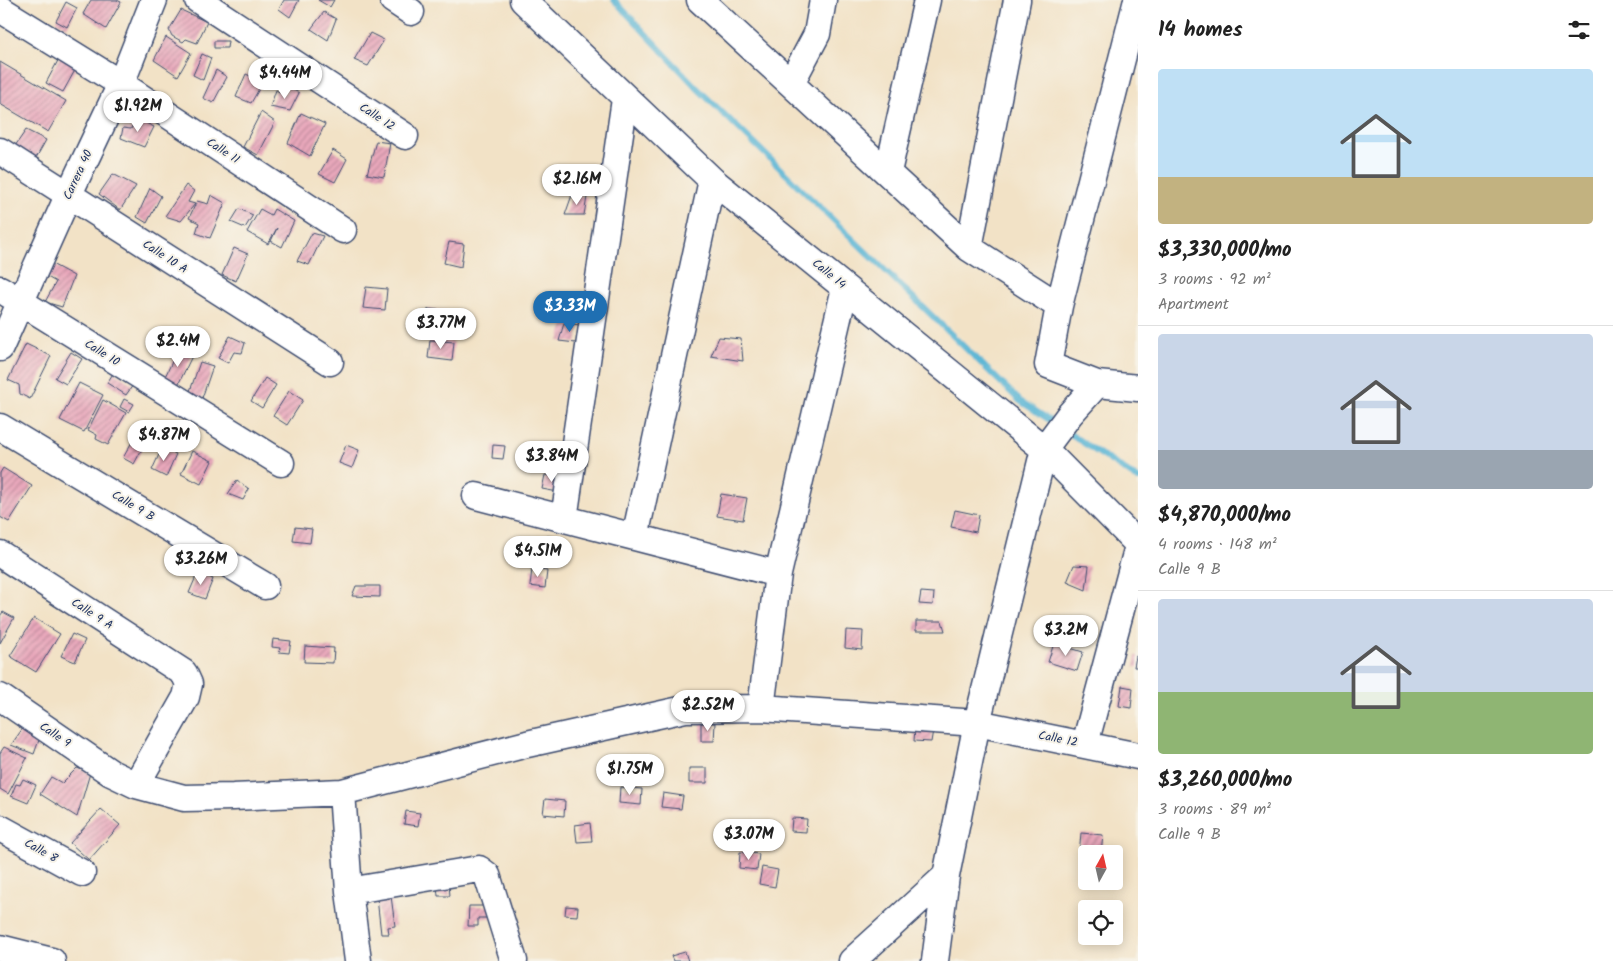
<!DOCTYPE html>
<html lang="en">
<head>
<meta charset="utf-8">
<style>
  :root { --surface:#fff; --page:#f2f2f2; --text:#222; --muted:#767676; --line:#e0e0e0; --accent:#1f6fb2 }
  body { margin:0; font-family:Kalam,sans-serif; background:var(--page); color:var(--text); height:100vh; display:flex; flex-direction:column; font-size:19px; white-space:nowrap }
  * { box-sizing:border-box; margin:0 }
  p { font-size:16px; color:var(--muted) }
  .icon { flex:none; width:28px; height:28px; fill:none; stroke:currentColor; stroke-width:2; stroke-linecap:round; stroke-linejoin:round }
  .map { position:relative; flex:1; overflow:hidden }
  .details { display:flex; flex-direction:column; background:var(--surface); width:475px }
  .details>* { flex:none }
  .needle { width:32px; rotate:8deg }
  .controls { position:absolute; left:1078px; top:845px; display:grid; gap:10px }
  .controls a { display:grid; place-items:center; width:45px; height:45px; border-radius:5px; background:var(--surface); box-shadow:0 2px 12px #0003; font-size:25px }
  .price { position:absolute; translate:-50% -42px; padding:0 11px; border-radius:18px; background:#fff; color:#222; font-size:16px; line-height:32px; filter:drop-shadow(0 1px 2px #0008) }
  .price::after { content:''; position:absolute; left:50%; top:30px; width:15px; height:11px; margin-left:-8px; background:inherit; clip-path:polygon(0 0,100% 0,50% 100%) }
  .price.current { background:var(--accent); color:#fff }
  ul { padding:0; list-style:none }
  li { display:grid; align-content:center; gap:10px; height:265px; padding:0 20px }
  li+li { border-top:1px solid var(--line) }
  li span { display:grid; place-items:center; height:155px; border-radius:5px; color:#555 }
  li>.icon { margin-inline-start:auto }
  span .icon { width:90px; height:90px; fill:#fffc; stroke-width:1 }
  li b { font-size:21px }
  h2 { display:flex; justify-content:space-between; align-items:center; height:60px; padding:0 20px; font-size:21px }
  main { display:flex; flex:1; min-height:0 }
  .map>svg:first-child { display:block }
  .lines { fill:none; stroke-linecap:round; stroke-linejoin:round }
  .stream { stroke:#56b4d4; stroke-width:6 }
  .building { fill:url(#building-hatch) }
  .minor-casing { stroke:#3b4a6e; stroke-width:29 }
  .minor { stroke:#fff; stroke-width:26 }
  .labels { text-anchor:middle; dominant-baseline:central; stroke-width:4; stroke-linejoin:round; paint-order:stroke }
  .street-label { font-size:12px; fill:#1b2f5e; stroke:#f7f3e8 }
</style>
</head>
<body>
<main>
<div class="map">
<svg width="1138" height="961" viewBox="0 0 1138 961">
  <defs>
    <pattern id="building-hatch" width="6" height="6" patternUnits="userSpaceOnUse" patternTransform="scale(1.25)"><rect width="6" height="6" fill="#e9a8bb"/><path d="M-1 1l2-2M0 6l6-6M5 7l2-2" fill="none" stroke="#bc899b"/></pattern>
  </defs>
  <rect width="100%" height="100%" fill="#f7f3e8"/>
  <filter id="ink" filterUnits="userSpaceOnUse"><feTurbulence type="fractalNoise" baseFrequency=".02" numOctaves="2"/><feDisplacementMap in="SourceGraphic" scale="10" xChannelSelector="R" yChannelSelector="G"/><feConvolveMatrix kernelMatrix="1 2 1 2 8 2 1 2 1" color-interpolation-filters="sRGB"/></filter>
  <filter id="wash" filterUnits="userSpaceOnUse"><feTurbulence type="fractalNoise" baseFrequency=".0096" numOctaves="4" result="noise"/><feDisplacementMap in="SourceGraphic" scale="20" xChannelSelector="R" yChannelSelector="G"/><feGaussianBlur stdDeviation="1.12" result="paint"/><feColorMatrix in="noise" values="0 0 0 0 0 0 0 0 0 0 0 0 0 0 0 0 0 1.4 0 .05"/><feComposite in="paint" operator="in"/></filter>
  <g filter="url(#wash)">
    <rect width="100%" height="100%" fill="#f2e2c6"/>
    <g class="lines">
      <path class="stream" d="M614 0 697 88 1020 401 1056 424
        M1064 430 1138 479"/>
    </g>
    <g id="blocks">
      <path class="building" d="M91 0H117L121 2 106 29 83 14Z
        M284 0H299L290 17 279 9Z
        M318 0H334L330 7Z
        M66 2 77 8 67 27 56 21Z
        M181 10 207 22 197 43 186 39 183 42 172 36 169 30Z
        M324 12 336 19 328 40 311 29Z
        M370 33 384 40 368 66 354 60Z
        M166 37 191 53 178 76 154 60Z
        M214 41H228L227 48H214Z
        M62 53 79 63 63 92 46 83Z
        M202 54 211 58 203 80 193 75Z
        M0 62 66 101 48 132 0 104Z
        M216 70 227 77 213 103 203 98Z
        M246 74 263 82 251 103 236 97Z
        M288 87 299 93 290 111 270 107 276 90 284 95Z
        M261 112 275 122 258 155 243 147Z
        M301 113 325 124 310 156 288 143Z
        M136 118 154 127 144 147 121 138 123 128 131 129Z
        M26 130 46 140 36 158 15 146Z
        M376 141 390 143 384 177 367 174Z
        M333 150 347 159 335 182 319 174Z
        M113 174 136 186 120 210 99 194Z
        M186 185 194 191 188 202 195 204 181 221 165 216Z
        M150 188 161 196 147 223 137 217Z
        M211 195 225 203 210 238 196 233 199 223 189 218 197 201 208 204Z
        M572 195 587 197 584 215H565Z
        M239 209 253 215 245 228 231 222Z
        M260 209 271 215 274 209 294 221 282 247 271 241 277 228 268 244 247 232Z
        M312 233 323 236 309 265 297 261Z
        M449 242 464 244 461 267 444 263Z
        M234 248 248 254 236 281 222 275Z
        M50 263 74 276 62 307 45 302 56 282 42 274Z
        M366 287 387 289 385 310 363 308Z
        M428 309 449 311 454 330 428 329Z
        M564 323 580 325 576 343 559 341Z
        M230 336 245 343 242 353 234 352 228 363 218 358Z
        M719 337 741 339 743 361 711 356Z
        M430 340 454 342 452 361 428 358Z
        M26 344 51 356 30 399 20 394 19 385 8 380Z
        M178 349 192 356 177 387 163 381Z
        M71 352 82 359 66 384 55 378Z
        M200 362 213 366 201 401 188 397Z
        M114 372 133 385 126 395 107 383Z
        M265 378 276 385 262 408 251 401Z
        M79 383 103 395 84 432 60 420Z
        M289 391 303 400 287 425 273 416Z
        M124 399 134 404 129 412 120 407Z
        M103 400 126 413 108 445 96 439 97 435 88 430Z
        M138 431 149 436 134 464 123 458Z
        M346 445 359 450 352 468 339 463Z
        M493 445 505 446 503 459 492 458Z
        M162 448 176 454 166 477 152 470Z
        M192 451 212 461 201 484 181 474Z
        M3 468 32 486 9 522 0 517V473Z
        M545 475 561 477 558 492 542 489Z
        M237 480 249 489 243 500 228 494Z
        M721 494 747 498 743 520 717 516Z
        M955 510 979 515 976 532 951 527Z
        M295 527 312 529 310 543 293 541Z
        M547 536 560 537 559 549 545 547Z
        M1074 565 1089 566 1086 590 1067 582Z
        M532 569 547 571 545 588 530 586Z
        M198 572 213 579 205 599 189 593Z
        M356 586H380V597L352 596Z
        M921 592 934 593 933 605 919 604Z
        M3 612 14 618 0 643V616Z
        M34 618 60 634 36 672 10 656Z
        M916 621H942L945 631H916Z
        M846 630 863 631 862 650 845 648Z
        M72 634 85 640 75 662 61 656Z
        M273 639 291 641 289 653 279 652 280 648 272 647Z
        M1054 643 1083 652 1077 671 1048 662Z
        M305 646 334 648 333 663 304 662Z
        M1136 656H1138V667H1134Z
        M1122 686 1133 688 1131 708 1119 706Z
        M701 723H715L714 741H701Z
        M23 728 39 740 34 754 11 745Z
        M915 728 933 730 931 742 914 741Z
        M4 747 27 758 8 794 0 789V753Z
        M77 768 90 773 77 817 40 794 51 777 62 783Z
        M689 768H707V783H689Z
        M23 779 36 785 28 803 11 796 16 784 20 785Z
        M620 787 642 789 641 805 619 803Z
        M663 793 683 796 681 809 661 807Z
        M545 799 565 801 564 816 543 814Z
        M101 809 120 825 89 860 70 843Z
        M406 811 420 813 418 826 404 824Z
        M792 818 807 819 806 832 791 831Z
        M590 823 592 841 577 842 575 825Z
        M1081 833 1103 835 1101 854H1079Z
        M740 852 759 854 757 870 739 868Z
        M762 867 778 870 775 887 759 884Z
        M437 885H449L450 896H438Z
        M391 896 395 926 388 927 389 934H381L377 898Z
        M469 906H492V918H478V926H468Z
        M566 906 578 907 577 916 565 915Z
        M685 952 688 961H673L671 956Z"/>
    </g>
  </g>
  <g filter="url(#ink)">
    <use href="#blocks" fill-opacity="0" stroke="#3b4a6e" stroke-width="1"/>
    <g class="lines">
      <defs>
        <path id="minor" d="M198 0 405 136
          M393 0 411 12
          M523 0 712 180 1044 449 1138 544
          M700 0 969 248 1059 306
          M1137 0 1059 306 1048 365 1097 384 1138 388
          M0 9 121 84 343 230
          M791 83 817 34 823 0
          M0 151 330 362
          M888 172 927 0
          M969 248 1017 0
          M0 289 281 463
          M0 348 68 196 121 84 154 0
          M0 427 265 586
          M476 496 778 574
          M564 519 625 99
          M635 537 712 180
          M0 554 184 673 189 684 186 697 136 785
          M0 697 111 773 136 785 184 798 233 797 342 792 527 744 685 709 761 708 977 723 1138 756
          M761 708 778 574 845 288
          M1085 744 1138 546
          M342 792 349 891 358 961
          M0 828 82 873
          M349 891 479 869 487 875 514 961
          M0 948 52 961
          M852 961 946 876
          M935 961 946 876 977 723 1044 449 1070 414 1097 384"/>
      </defs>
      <use href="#minor" class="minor-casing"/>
      <use href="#minor" class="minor"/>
    </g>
  </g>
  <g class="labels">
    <g class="street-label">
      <text transform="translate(377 117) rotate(33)">Calle 12</text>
      <text transform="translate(223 151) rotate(33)">Calle 11</text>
      <text transform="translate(78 175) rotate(-65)">Carrera 40</text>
      <text transform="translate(165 257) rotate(33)">Calle 10 A</text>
      <text transform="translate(829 274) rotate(39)">Calle 14</text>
      <text transform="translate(102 353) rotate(32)">Calle 10</text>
      <text transform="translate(133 506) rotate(31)">Calle 9 B</text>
      <text transform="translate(92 614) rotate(33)">Calle 9 A</text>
      <text transform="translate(55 735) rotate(34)">Calle 9</text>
      <text transform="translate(1058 739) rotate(11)">Calle 12</text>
      <text transform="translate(41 851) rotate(29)">Calle 8</text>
    </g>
  </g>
</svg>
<div class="controls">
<a><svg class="needle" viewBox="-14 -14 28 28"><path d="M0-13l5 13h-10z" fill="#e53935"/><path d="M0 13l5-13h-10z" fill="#767676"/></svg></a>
<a><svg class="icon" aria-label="locate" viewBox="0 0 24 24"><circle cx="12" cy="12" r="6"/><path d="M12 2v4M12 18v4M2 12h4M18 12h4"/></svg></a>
</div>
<b class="price" style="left:285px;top:100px">$4.44M</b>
<b class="price" style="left:138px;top:133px">$1.92M</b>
<b class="price" style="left:577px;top:206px">$2.16M</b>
<b class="price current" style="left:570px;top:333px">$3.33M</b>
<b class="price" style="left:441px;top:350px">$3.77M</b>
<b class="price" style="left:178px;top:368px">$2.4M</b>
<b class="price" style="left:164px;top:462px">$4.87M</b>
<b class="price" style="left:552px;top:483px">$3.84M</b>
<b class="price" style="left:538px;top:578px">$4.51M</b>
<b class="price" style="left:201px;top:586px">$3.26M</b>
<b class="price" style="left:1066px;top:657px">$3.2M</b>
<b class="price" style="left:708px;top:732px">$2.52M</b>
<b class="price" style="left:630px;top:796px">$1.75M</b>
<b class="price" style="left:749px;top:861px">$3.07M</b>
</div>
<section class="details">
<h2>14 homes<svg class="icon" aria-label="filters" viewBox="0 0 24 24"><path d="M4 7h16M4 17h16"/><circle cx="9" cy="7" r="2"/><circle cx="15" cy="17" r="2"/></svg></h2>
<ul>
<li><span style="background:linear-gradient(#bfe0f5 70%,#c2b280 0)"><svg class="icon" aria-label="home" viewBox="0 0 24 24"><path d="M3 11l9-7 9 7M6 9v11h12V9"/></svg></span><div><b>$3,330,000/mo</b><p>3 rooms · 92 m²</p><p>Apartment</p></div></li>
<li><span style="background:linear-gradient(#c9d6e8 75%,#9aa5b1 0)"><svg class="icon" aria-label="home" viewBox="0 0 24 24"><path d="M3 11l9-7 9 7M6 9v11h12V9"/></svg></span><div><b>$4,870,000/mo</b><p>4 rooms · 148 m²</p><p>Calle 9 B</p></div></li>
<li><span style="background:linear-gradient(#c9d6e8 60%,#8fb573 0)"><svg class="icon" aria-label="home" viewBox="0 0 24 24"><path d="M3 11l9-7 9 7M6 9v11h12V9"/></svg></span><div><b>$3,260,000/mo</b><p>3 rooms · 89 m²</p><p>Calle 9 B</p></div></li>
</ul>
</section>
</main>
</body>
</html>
